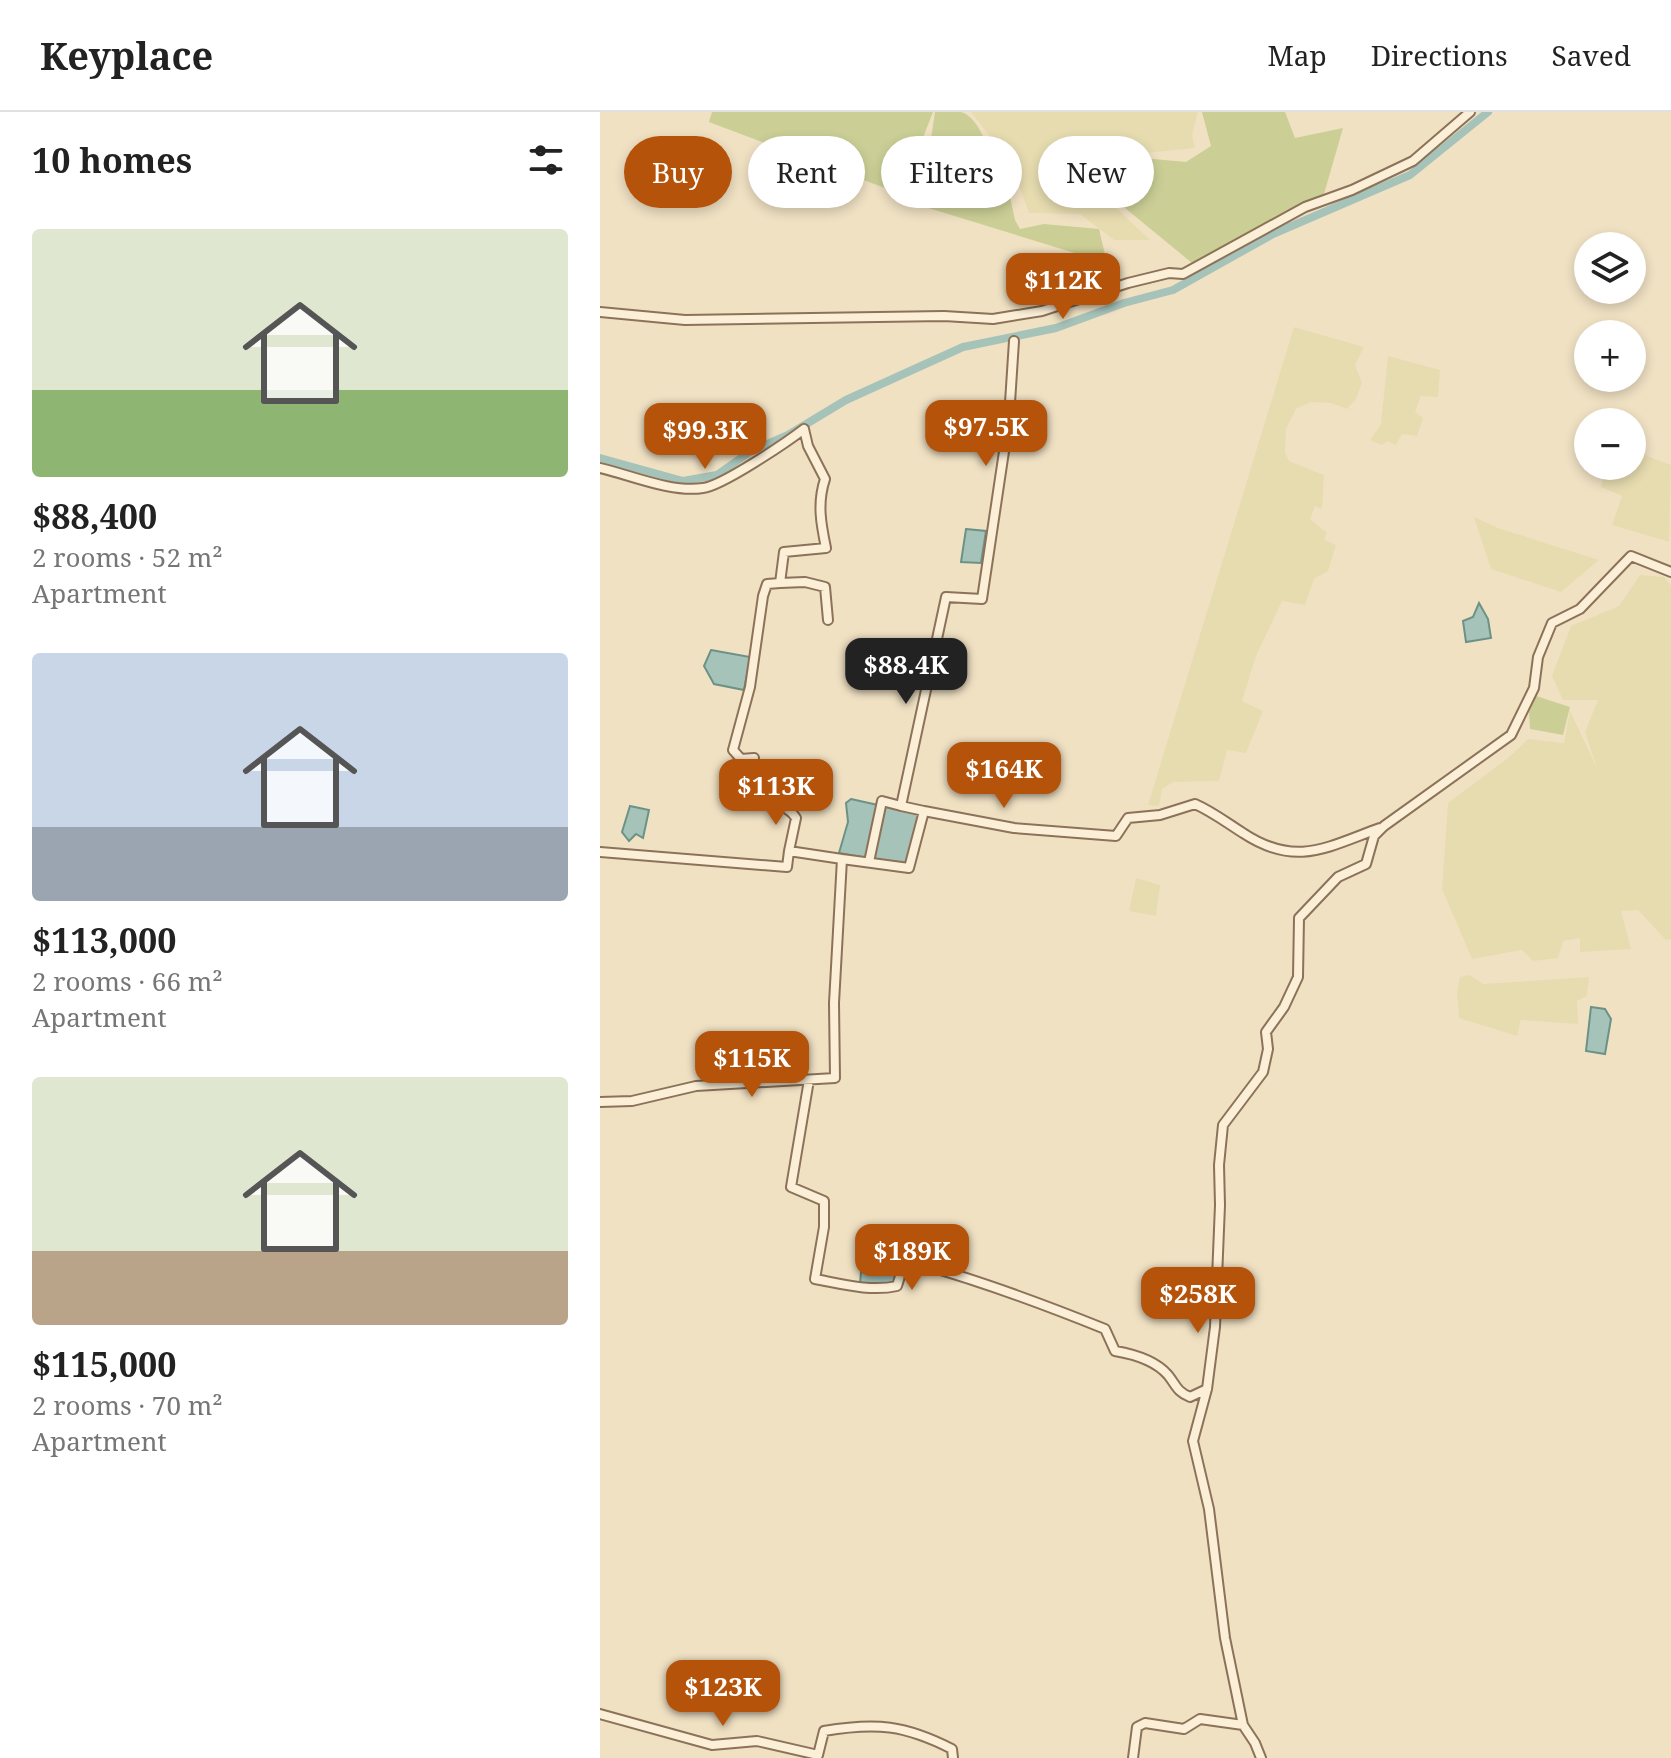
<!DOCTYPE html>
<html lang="en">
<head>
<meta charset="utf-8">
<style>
  :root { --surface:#fff; --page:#f2f2f2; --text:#222; --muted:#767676; --line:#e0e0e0; --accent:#b45309 }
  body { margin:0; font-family:"Noto Serif",serif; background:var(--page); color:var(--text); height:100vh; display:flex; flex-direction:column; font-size:30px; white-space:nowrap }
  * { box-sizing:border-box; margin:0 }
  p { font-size:26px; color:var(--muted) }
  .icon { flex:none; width:44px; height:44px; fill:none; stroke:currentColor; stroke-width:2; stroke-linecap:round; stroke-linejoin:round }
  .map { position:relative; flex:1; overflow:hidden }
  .sheet { display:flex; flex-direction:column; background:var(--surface); width:600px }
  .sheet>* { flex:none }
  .top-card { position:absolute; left:24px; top:24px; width:760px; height:72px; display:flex; gap:16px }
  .fabs { position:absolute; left:974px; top:120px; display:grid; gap:16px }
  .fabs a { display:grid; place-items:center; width:72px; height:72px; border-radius:50%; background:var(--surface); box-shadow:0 4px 12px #0003; font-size:40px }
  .price { position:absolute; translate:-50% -68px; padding:0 18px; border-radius:16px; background:var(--accent); color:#fff; font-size:26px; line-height:52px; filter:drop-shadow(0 2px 4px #0008) }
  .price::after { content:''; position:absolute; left:50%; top:48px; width:24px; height:18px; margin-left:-12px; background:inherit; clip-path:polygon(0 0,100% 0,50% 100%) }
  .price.active { background:#222; color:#fff }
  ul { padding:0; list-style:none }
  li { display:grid; align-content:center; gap:16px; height:424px; padding:0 32px }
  li span { display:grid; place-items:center; height:248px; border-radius:8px; color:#555 }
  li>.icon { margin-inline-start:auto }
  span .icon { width:144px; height:144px; fill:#fffc; stroke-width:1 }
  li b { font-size:34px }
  h2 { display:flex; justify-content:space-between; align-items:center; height:96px; padding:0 32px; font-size:34px }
  .pill { padding:0 28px; border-radius:36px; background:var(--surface); box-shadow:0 4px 12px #0003; font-size:28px; line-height:72px }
  .pill.active { background:var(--accent); color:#fff }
  header { display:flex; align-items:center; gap:48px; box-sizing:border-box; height:112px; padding:0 40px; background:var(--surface); border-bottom:2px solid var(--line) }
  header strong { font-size:38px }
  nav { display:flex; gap:44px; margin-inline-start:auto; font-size:28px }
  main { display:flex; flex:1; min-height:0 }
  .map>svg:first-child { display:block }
  .farmland { fill:#e7dcb0 }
  .green { fill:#cbcf96 }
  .water { fill:#a6c3b9; stroke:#6c9287; stroke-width:2 }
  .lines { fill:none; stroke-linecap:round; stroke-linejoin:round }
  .canal { stroke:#a6c3b9; stroke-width:8 }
  .minor-casing { stroke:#8c7259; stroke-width:12 }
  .minor { stroke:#fbefd7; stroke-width:8 }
</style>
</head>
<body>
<header>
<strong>Keyplace</strong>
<nav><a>Map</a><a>Directions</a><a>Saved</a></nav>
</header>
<main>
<section class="sheet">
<h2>10 homes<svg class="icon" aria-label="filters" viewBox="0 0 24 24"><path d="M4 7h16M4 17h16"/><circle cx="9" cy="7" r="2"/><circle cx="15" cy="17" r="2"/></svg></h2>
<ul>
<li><span style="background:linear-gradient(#dfe7d0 65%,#8fb573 0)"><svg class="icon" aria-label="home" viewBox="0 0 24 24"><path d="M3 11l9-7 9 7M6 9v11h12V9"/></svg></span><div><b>$88,400</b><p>2 rooms · 52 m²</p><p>Apartment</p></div></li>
<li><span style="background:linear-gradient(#c9d6e8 70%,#9aa5b1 0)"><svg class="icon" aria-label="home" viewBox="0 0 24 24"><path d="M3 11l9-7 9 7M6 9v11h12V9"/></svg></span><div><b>$113,000</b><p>2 rooms · 66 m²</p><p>Apartment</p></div></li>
<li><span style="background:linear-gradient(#dfe7d0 70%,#b9a48a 0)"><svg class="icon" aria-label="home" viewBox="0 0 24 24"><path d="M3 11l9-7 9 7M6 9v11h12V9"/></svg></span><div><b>$115,000</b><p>2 rooms · 70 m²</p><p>Apartment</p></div></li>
</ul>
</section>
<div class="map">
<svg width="1071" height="1646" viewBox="0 0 1071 1646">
  <rect width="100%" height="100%" fill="#f0e1c3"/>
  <path class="farmland" d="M371 0H598L592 23 595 36 517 44 490 71 550 128H514L480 102 429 101 411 52Z
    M694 215 764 235 755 253 762 271 756 287 747 297 731 291 711 290 696 297 686 317 685 341 689 349 724 363 722 397 715 394 710 407 727 421 724 428 736 433 728 459 714 467 705 493 682 489 656 544 642 589 663 599 646 641 627 638 619 669 573 670 562 677 559 694 548 693Z
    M788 244 840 258 838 285 821 284 815 300 823 306 817 324 802 322 796 333 787 329 782 333 770 328 781 312Z
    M1032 338 1071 353 1069 430 1012 413 1022 384 1001 375 1006 354H1032Z
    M874 405 898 416 999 448 961 480 891 457Z
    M1040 463 1064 465 1071 474V827L1066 828 1038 798 1021 799 1031 837 980 840V826L963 829 958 846 933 849 922 838 872 847 842 777 848 691 908 646 928 627 964 631 970 599 997 656 985 620 998 588H963L952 564 971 514 1019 494Z
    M536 766 560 773 556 804 529 799Z
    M870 863 883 872 989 865 987 884 977 889 978 912 921 908 917 924 859 906 857 881 860 865Z"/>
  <path class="green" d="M112 0H333L301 82 109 10Z
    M335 0C343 0 353 0 361 0 377 4 388 33 391 48H402L415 108 420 117 444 112 499 117 507 151 309 90 326 60Z
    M602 0H685L695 26 743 16 724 82 592 151 497 73 511 43 586 50 611 34Z
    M936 584 970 595 963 623 930 617 929 600Z"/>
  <path class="water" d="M366 417 386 419 381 451 361 450Z
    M879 491 888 507 891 526 866 530 863 509 873 505Z
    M111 538 150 545 144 578 114 572 104 554Z
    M251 687 278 693 267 746 239 741 248 710 246 691Z
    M284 692 320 700 307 753 273 748Z
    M30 694 49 698 43 726 36 722 29 729 22 720Z
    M991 895 1005 897 1011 907 1005 942 986 939Z
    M279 1131 299 1132 295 1171 286 1174 260 1172 263 1135Z"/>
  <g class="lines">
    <path class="canal" d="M0 346 83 369 117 363 151 339 188 323 246 288 363 235 456 216 524 191 573 178 673 122 810 63 888 0"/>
    <defs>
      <path id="minor" d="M0 200 85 208 344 204 393 207 442 199 528 171 569 161 583 162 705 95 752 78 813 49 870 0
        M0 356C31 363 71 381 103 376 122 374 187 330 204 317L208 334 225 367C217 391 221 412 226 436L184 440 180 471 205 470 225 475 228 508
        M154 646 141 647 133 638 150 575 163 484 167 472 180 471
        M148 648V686C166 695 184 688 196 706L189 739 242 747
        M301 694 324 699
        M0 740 187 755 189 739
        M269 750 282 689 301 694 346 485 382 487 409 306 414 229
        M209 968 191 1075 224 1089V1115L215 1167C242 1172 271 1180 297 1174L305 1148C374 1166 438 1190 505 1217L515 1239C533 1242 555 1248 568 1263 576 1273 577 1280 590 1285L607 1277
        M0 990 32 989 96 974 235 966 234 891 242 747 309 756 324 699 414 716 516 724 528 706 560 703 595 692C613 700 627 711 643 721 696 756 727 735 780 716
        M0 1602 112 1633 157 1629 218 1643 224 1619C276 1610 305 1613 352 1637L353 1646
        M533 1646 537 1615 545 1611 584 1617 600 1607 643 1613
        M661 1646 655 1631 643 1613 625 1526 609 1397 593 1329 607 1277 615 1215 620 1093 619 1053 623 1013 663 960 668 937 666 920 684 895 698 865 699 806 738 765 766 752 774 724 784 714 911 623 934 576 938 545 952 511 980 497 1031 444 1071 460"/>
    </defs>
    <use href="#minor" class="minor-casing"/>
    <use href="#minor" class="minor"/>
  </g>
</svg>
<div class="fabs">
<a><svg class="icon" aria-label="layers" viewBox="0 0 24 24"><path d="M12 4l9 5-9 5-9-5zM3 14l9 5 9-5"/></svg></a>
<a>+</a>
<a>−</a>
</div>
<b class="price" style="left:463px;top:209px">$112K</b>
<b class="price" style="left:386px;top:356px">$97.5K</b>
<b class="price" style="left:105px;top:359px">$99.3K</b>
<b class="price active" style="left:306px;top:594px">$88.4K</b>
<b class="price" style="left:404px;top:698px">$164K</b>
<b class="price" style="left:176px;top:715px">$113K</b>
<b class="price" style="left:152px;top:987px">$115K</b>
<b class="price" style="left:312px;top:1180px">$189K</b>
<b class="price" style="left:598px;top:1223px">$258K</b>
<b class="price" style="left:123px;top:1616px">$123K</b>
<div class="top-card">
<a class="pill active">Buy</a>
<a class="pill">Rent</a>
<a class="pill">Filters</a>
<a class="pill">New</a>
</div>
</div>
</main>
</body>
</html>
